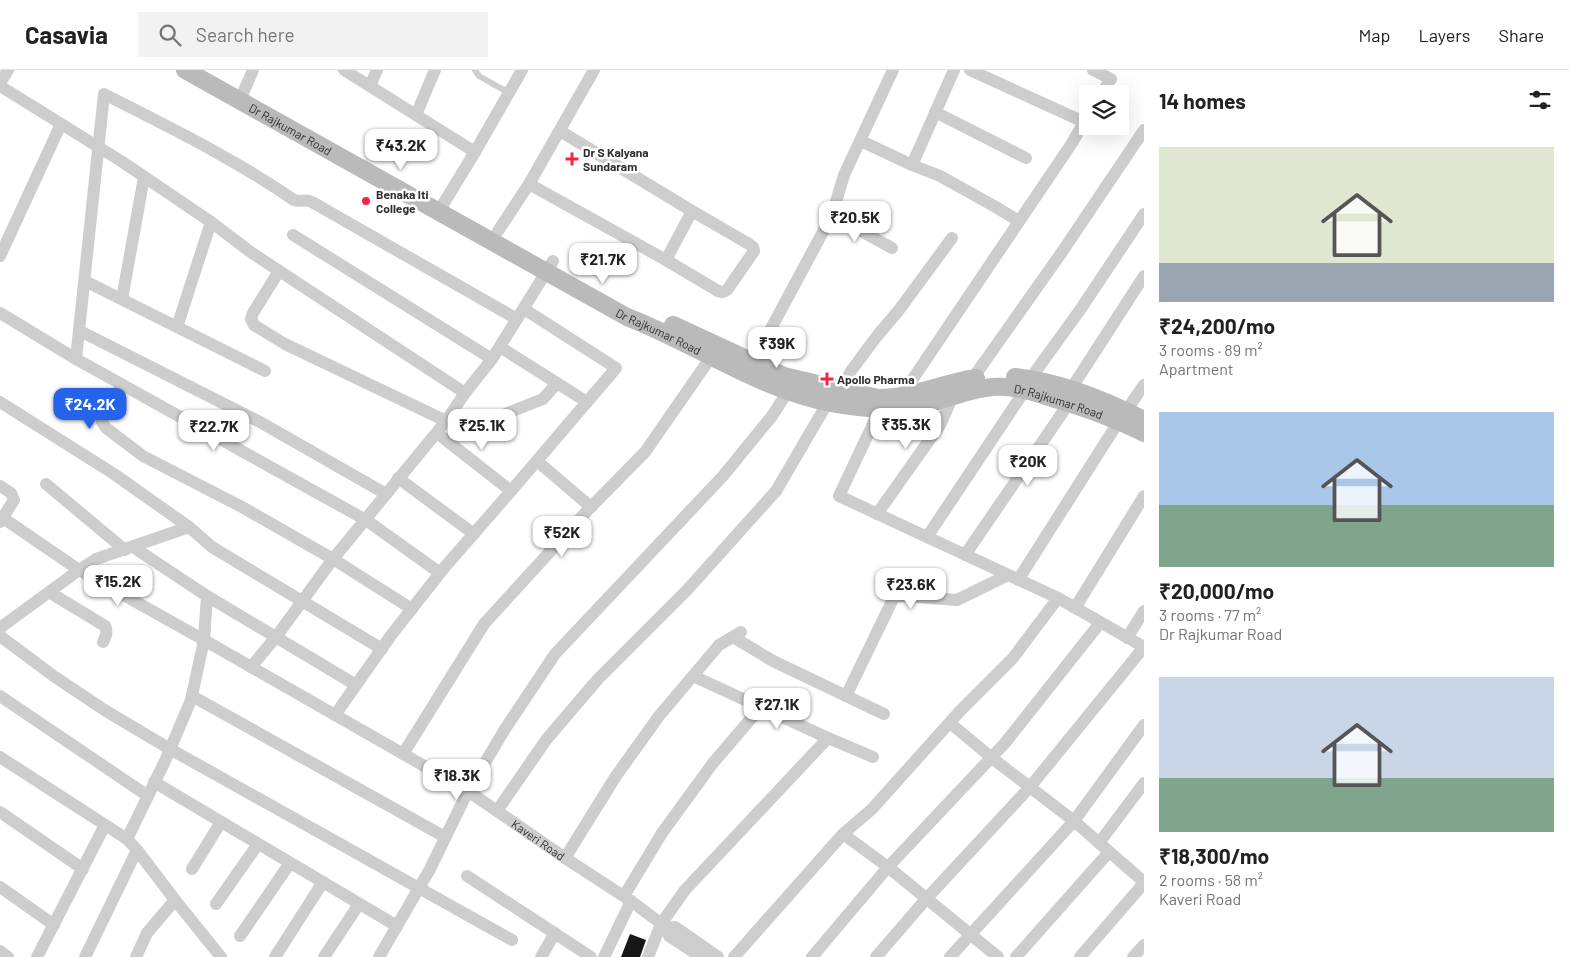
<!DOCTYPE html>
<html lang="en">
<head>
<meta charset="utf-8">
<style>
  :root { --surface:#fff; --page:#f2f2f2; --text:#202124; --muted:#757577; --line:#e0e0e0; --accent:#2563eb }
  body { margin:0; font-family:Barlow,sans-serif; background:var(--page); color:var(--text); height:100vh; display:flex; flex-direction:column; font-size:19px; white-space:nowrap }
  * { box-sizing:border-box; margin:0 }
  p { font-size:16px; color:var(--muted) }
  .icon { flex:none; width:28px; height:28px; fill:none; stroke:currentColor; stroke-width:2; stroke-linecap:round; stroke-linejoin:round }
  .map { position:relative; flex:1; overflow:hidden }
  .drawer { display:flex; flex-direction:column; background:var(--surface); width:425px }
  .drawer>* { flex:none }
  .fabs { position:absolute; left:1079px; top:15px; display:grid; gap:10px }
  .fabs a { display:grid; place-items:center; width:50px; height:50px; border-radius:0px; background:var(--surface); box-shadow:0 5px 20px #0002; font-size:25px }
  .price { position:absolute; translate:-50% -42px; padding:0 11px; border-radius:10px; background:#fff; color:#222; font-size:16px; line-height:32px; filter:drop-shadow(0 1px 2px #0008) }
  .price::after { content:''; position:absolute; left:50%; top:30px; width:15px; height:11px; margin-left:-8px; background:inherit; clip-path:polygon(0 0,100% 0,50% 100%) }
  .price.on { background:var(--accent); color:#fff }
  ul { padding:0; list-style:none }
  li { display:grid; align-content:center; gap:10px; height:265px; padding:0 15px }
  li span { display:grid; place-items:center; height:155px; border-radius:0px; color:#555 }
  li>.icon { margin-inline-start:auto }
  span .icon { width:90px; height:90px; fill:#fffc; stroke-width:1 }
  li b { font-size:21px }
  h2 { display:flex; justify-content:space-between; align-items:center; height:60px; padding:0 15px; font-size:21px }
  header { display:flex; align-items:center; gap:30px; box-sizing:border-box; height:70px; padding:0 25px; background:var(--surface); border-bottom:1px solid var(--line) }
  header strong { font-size:24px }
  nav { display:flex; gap:28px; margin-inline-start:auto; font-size:18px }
  .search { width:350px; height:45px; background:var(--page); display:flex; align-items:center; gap:12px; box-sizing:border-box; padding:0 18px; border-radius:0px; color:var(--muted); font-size:19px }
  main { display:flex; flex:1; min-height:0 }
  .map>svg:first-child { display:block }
  .building { fill:#171717 }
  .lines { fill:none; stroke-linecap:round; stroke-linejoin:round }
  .service { stroke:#cdcdcd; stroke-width:6 }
  .minor { stroke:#cdcdcd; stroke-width:12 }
  .secondary { stroke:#bababa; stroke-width:18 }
  .poi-dot { fill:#f42540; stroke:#fff; stroke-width:2 }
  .labels { text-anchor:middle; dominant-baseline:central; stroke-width:5; stroke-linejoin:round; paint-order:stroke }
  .street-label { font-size:12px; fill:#303030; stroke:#fff }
  .poi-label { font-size:12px; font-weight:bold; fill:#303030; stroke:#fff; text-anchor:start }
</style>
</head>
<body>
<header>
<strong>Casavia</strong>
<div class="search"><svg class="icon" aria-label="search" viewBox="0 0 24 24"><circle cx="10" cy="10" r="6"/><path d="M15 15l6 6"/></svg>Search here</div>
<nav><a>Map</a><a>Layers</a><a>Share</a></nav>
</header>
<main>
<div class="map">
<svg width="1144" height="887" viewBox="0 0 1144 887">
  <rect width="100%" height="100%" fill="#fff"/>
  <path class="building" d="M630 864 646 870 640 887H621Z"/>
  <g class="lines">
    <path class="service" d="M475 0 479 6 509 23"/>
    <g class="minor">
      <path d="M344 0 475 82"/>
      <path d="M970 0 1084 52"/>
      <path d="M1093 0 1111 9 1101 24"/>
      <path d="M0 13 8 0"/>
      <path d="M0 16 121 91 211 152 252 183 465 323"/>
      <path d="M370 16 377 0"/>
      <path d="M240 30 253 0"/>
      <path d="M935 42 1026 88"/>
      <path d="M416 45 435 0"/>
      <path d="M861 71 912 95 940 106 994 136 1019 151"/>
      <path d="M912 95 954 0"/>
      <path d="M529 114 666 190 692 141 560 61"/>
      <path d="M439 141 475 82 522 0"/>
      <path d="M832 145 892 178"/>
      <path d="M498 161 529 114 594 0"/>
      <path d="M293 165 492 289"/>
      <path d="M0 186 61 54"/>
      <path d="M666 190 718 221 723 222 727 220 754 181 753 177 749 174 692 141"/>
      <path d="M279 201 253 243 251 249 254 255 285 274 446 351"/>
      <path d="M85 211 265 301"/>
      <path d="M122 229 144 107"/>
      <path d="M0 243 76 289 366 450 440 503"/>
      <path d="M177 257 211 152"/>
      <path d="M80 261 260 352 386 424"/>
      <path d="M500 277 587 332"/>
      <path d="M76 289 104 24C169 57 233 88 294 130 300 132 306 129 312 132L517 249"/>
      <path d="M753 292 832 145 844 105 893 0"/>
      <path d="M973 308 1062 182 1144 60"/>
      <path d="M1030 309 1080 240 1144 144"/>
      <path d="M122 315 104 346 102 352 106 358 143 386 242 437 333 489 412 539"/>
      <path d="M1071 319 1144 206"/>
      <path d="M841 320 851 301 877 266 899 240 952 168"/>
      <path d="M902 325 1072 73 1088 45"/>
      <path d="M0 332 114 404 189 457 212 477 382 579"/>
      <path d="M880 339 839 426 1058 528 1144 577"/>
      <path d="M1126 341 1144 315"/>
      <path d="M449 347 470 358 543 329 557 313"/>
      <path d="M437 363 511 421"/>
      <path d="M537 391 591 437"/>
      <path d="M398 408 474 464"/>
      <path d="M46 414 125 480"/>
      <path d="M0 416 11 423 14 430 0 452"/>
      <path d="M877 444 940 355 953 326"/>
      <path id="s1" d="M3 448 79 500 204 570 468 721 565 788 631 831 667 858 669 866 701 887"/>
      <path d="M927 467 1025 320"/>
      <path d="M965 485 1069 333"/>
      <path d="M1018 510 1119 351"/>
      <path d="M49 522 105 556C108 562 106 566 103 572"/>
      <path d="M207 526 356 615"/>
      <path d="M1075 538 1144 426"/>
      <path d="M0 558 79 500 96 489 189 457"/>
      <path d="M0 566 55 607 106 641 170 679 512 870"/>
      <path d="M733 567 773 591 884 644"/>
      <path d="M1127 568 1144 541"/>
      <path d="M251 597 276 567 333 489 446 351 465 323 492 289 553 191"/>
      <path d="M693 606 828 668 873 687"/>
      <path d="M0 626 148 726"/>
      <path d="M192 626 445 767"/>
      <path d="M846 626 894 527 904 526 957 530 1008 505"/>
      <path d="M335 645 392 564 444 498 511 421 616 298 524 239"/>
      <path d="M950 653 992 688 1074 751 1144 812"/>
      <path d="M403 684 484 554 587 441 645 382 711 287"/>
      <path d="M0 687 127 769"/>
      <path d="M154 712 397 856"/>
      <path d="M497 741 546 670 598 609 688 519 776 421 828 332"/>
      <path d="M0 742 83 799"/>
      <path d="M843 764 888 797 998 887"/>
      <path d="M1099 773 1144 713"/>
      <path d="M137 780 175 830 221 887"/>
      <path d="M565 788 616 706 659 646 719 575 741 562"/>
      <path d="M192 799 221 752"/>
      <path d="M467 806 591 887"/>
      <path d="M0 817 54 855"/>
      <path d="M624 826 662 763 713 693 761 637"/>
      <path d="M216 834 258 774"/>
      <path d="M667 858 675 857 718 887"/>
      <path d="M240 866 290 793"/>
      <path d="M0 881 8 887"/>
      <path d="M37 887 105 755"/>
      <path d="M85 887 137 780 127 769 165 691 191 630 204 570 207 526 133 477"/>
      <path d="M136 887 147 863 175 830"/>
      <path d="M275 887 323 812"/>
      <path d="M324 887 359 834"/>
      <path d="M379 887 430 799 468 721 505 659 555 584 723 406 772 346 788 321"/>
      <path d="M541 887 555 863"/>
      <path d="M604 887 631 831"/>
      <path d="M648 887 661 854 685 820 828 668"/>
      <path d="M734 887 843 764 872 739 960 641 1013 588 1058 528"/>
      <path d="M812 887 888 797 1005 673 1100 553"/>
      <path d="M876 887 927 828 1030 717 1144 577"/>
      <path d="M950 887 1074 751 1144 655"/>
      <path d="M1016 887 1109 782"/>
      <path d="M1080 887 1144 813"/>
      <path d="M1133 887 1144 875"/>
    </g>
    <g class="secondary">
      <path id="s2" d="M185 0 627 247C697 274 761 321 836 334 866 339 897 342 927 334 949 328 970 319 993 317 1013 315 1033 322 1052 328 1083 337 1115 348 1144 363"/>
      <path d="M673 255 784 306 878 328C912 328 943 313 976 308"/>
      <path d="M1015 307C1060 312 1103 329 1144 350"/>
    </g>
  </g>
  <g class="poi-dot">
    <path d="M569.5 81.5h5v5h5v5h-5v5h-5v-5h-5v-5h5z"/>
    <circle cx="366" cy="131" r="5"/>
    <path d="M824.5 301.5h5v5h5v5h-5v5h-5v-5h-5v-5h5z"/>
  </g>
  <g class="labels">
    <g class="street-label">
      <text stroke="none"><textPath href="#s2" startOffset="121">Dr Rajkumar Road</textPath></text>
      <text stroke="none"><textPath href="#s2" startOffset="541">Dr Rajkumar Road</textPath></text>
      <text stroke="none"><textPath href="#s2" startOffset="961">Dr Rajkumar Road</textPath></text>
      <text stroke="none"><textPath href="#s1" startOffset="625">Kaveri Road</textPath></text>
    </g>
    <g class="poi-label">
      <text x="583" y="82">Dr S Kalyana<tspan x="583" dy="14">Sundaram</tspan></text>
      <text x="376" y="124">Benaka Iti<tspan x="376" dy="14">College</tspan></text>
      <text x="837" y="309">Apollo Pharma</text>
    </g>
  </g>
</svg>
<div class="fabs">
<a><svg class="icon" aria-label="layers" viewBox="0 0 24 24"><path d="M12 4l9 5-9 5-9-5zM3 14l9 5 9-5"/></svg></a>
</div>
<b class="price" style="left:401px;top:101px">₹43.2K</b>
<b class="price" style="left:855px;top:173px">₹20.5K</b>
<b class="price" style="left:603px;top:215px">₹21.7K</b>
<b class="price" style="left:777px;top:299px">₹39K</b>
<b class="price on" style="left:90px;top:360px">₹24.2K</b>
<b class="price" style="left:906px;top:380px">₹35.3K</b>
<b class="price" style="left:482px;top:381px">₹25.1K</b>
<b class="price" style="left:214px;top:382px">₹22.7K</b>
<b class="price" style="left:1028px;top:417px">₹20K</b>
<b class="price" style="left:562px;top:488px">₹52K</b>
<b class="price" style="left:118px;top:537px">₹15.2K</b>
<b class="price" style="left:911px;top:540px">₹23.6K</b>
<b class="price" style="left:777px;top:660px">₹27.1K</b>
<b class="price" style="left:457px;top:731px">₹18.3K</b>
</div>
<section class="drawer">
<h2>14 homes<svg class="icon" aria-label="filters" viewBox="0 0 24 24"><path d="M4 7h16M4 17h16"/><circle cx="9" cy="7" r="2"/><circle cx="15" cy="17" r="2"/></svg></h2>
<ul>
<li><span style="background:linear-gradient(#dfe7d0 75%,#9aa5b1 0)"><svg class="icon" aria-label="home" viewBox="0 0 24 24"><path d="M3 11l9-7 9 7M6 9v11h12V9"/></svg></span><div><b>₹24,200/mo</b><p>3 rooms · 89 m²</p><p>Apartment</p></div></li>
<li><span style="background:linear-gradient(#a9c7e8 60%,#7fa58c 0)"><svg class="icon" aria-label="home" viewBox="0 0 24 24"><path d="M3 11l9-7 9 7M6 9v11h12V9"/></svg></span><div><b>₹20,000/mo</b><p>3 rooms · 77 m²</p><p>Dr Rajkumar Road</p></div></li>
<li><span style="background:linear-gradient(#c9d6e8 65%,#7fa58c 0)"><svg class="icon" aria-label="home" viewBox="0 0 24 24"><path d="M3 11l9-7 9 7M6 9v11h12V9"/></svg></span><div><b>₹18,300/mo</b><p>2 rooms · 58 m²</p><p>Kaveri Road</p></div></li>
</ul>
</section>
</main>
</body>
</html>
